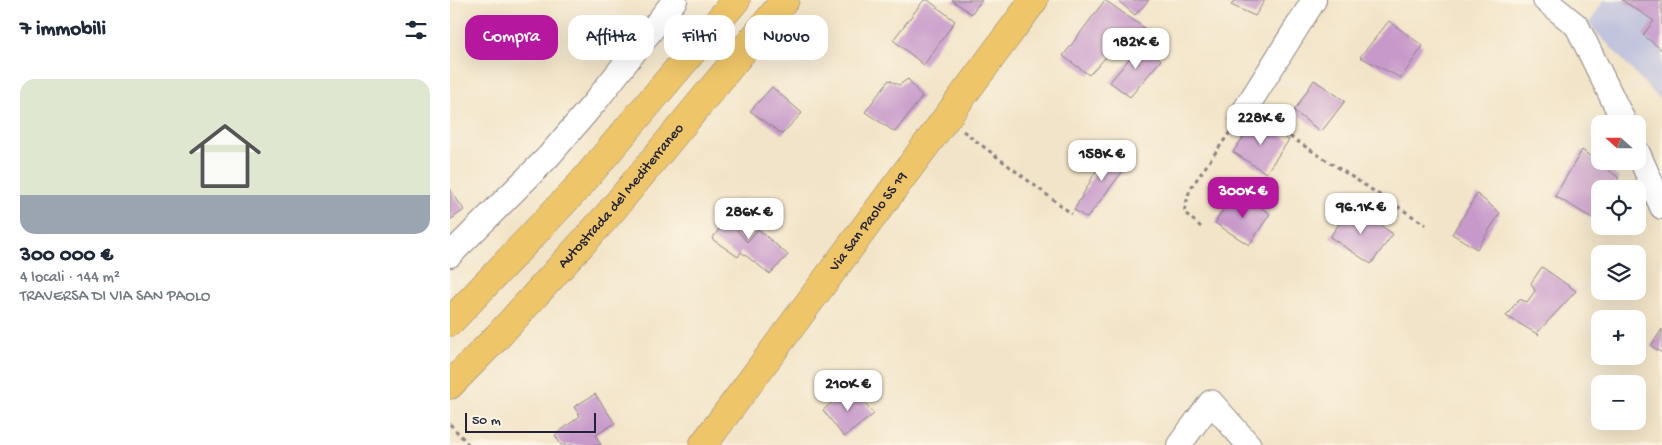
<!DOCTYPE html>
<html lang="it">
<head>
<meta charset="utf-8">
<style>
  :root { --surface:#fff; --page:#f6f6f7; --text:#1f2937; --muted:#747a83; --accent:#b5179e }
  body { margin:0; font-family:"Gochi Hand",sans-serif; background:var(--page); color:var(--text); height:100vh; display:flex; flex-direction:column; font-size:19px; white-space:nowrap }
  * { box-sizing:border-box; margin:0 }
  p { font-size:16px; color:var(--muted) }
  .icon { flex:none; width:28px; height:28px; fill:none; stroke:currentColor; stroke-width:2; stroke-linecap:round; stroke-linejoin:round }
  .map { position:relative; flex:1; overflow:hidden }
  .sheet { display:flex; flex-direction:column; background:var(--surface); width:450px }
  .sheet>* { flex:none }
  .hud { position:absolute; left:15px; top:15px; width:475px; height:45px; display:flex; gap:10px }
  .needle { width:32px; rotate:291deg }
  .controls { position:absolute; left:1141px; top:115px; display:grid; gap:10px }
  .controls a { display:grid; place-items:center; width:55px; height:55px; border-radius:10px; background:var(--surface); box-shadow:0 5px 20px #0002; font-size:25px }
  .scale { position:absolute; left:15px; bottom:12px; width:131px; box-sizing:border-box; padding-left:5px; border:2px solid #22223b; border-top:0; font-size:14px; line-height:18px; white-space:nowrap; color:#22223b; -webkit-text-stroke:4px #fcf5e5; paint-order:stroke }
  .price { position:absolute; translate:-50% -42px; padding:0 11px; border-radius:10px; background:#fff; color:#222; font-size:16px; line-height:32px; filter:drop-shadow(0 1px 2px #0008) }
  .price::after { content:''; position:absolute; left:50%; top:30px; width:15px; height:11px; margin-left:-8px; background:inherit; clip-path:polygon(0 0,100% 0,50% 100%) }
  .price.on { background:var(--accent); color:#fff }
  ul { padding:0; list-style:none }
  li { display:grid; align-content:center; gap:10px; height:265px; padding:0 20px }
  li span { display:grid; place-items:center; height:155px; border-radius:15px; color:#555 }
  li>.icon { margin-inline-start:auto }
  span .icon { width:90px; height:90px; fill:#fffc; stroke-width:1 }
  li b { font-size:21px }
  h2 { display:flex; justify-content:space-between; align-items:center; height:60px; padding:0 20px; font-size:21px }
  .tag { padding:0 18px; border-radius:15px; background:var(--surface); box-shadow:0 5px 20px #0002; font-size:18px; line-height:45px }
  .tag.on { background:var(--accent); color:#fff }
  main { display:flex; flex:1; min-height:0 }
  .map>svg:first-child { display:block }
  .industrial { fill:#bfc2dd }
  .building { fill:#c799ca }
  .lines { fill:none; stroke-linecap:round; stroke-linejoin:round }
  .minor-casing { stroke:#8a8382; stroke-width:26 }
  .major-casing { stroke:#8a8382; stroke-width:29 }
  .highway-casing { stroke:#8a8382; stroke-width:29 }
  .path { stroke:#8a8382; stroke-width:3; stroke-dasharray:4 4; stroke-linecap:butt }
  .minor { stroke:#fff; stroke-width:24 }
  .major { stroke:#eec569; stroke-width:28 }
  .highway { stroke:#eec569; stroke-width:28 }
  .labels { text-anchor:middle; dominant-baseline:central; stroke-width:4; stroke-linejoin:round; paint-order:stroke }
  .street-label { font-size:15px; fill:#22223b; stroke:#fcf5e5 }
</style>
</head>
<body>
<main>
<section class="sheet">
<h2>7 immobili<svg class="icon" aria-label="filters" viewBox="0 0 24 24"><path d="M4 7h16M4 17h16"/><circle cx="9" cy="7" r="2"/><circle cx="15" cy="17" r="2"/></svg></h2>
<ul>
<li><span style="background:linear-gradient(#dfe7d0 75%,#9aa5b1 0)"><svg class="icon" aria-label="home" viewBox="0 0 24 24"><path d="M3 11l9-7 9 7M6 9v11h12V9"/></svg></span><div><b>300 000 €</b><p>4 locali · 144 m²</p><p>TRAVERSA DI VIA SAN PAOLO</p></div></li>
</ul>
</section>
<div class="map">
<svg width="1212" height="445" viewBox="0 0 1212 445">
  <rect width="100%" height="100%" fill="#fcf5e5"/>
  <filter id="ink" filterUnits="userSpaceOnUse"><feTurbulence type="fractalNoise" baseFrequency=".02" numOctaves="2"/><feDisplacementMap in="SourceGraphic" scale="10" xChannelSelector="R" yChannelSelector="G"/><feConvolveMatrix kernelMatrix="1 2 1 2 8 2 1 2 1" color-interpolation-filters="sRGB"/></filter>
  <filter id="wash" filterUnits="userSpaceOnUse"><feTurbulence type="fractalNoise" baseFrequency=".0096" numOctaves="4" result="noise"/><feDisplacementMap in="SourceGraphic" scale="20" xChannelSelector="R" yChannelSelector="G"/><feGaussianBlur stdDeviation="1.12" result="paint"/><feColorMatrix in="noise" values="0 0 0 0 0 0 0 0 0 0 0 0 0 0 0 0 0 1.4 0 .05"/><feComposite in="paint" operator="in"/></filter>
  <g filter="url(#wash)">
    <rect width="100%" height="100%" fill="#f2e4c8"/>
    <path class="industrial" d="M1154 0H1212V102L1139 24Z"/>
    <g id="blocks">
      <path class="building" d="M474 0H478L505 21 474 65 443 40Z
        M502 0H532L521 14Z
        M655 0 694 28 672 58 663 50 639 75 613 56Z
        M667 0H699L685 15Z
        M785 0H815L805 16 781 5Z
        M1172 0H1212V50L1193 35 1204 21Z
        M939 21 973 46 951 78 910 57Z
        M692 43 711 60 680 97 660 82Z
        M458 79 472 97 445 132 415 112 439 80 449 85Z
        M864 80 895 101 871 132 844 111Z
        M322 87 352 113 332 134 300 111Z
        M806 119 839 140 816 173 783 152Z
        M658 150 682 159 637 218 624 210Z
        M1132 150 1169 178 1161 189H1150V206L1142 218 1105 196Z
        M0 189 14 210 0 220Z
        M1027 194 1050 213 1027 249 1002 234Z
        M794 195 820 214 799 245 765 223 777 203 780 209Z
        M291 198 304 212 286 229 297 242 308 229 338 255 320 274 291 252 288 257 262 239Z
        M902 205 943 234 921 264 880 237Z
        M1092 267 1126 291 1087 333 1089 335 1056 316 1069 299 1077 302 1085 291 1081 283Z
        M1212 329V353L1201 346Z
        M402 387 424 414 394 437 373 410Z
        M145 394 165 423 146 435 151 445H111L105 435 130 416 124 407Z"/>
    </g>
  </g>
  <g filter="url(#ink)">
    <use href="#blocks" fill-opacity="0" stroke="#8a8382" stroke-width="1"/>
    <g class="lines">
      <defs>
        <path id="minor" d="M1095 0 1127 26 1175 124
          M791 116 864 0
          M1188 153 1212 207
          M0 255 98 157 145 102 225 0
          M729 445 761 402 799 445"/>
        <g id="major">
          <path id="s1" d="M253 445 584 0"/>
        </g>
        <g id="highway">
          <path d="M0 322 130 185 286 0"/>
          <path id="s2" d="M0 385 48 336 158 215 335 0"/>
        </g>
      </defs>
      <use href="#minor" class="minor-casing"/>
      <use href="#major" class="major-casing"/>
      <use href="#highway" class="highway-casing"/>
      <path class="path" d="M813 119 976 225
        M513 131 622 214
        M751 227 734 212 740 189 780 132
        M0 424 19 445"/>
      <use href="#minor" class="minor"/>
      <use href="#major" class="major"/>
      <use href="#highway" class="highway"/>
    </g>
  </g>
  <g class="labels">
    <g class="street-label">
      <text stroke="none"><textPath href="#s2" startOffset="255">Autostrada del Mediterraneo</textPath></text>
      <text stroke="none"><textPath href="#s1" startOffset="278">Via San Paolo SS 19</textPath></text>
    </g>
  </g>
</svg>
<div class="controls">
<a><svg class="needle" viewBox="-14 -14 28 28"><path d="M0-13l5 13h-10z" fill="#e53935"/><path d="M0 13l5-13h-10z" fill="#747a83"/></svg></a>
<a><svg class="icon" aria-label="locate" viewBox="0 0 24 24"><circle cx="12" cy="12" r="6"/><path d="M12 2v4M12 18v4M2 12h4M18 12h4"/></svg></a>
<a><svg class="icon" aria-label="layers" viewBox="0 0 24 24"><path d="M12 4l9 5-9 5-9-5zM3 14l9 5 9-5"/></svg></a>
<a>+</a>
<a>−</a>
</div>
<div class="scale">50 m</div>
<b class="price" style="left:686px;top:70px">182K €</b>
<b class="price" style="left:811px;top:146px">228K €</b>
<b class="price" style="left:652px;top:182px">158K €</b>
<b class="price on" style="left:793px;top:219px">300K €</b>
<b class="price" style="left:911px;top:235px">96.1K €</b>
<b class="price" style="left:299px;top:240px">286K €</b>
<b class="price" style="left:398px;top:412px">210K €</b>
<div class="hud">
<a class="tag on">Compra</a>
<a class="tag">Affitta</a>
<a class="tag">Filtri</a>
<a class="tag">Nuovo</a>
</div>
</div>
</main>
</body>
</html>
